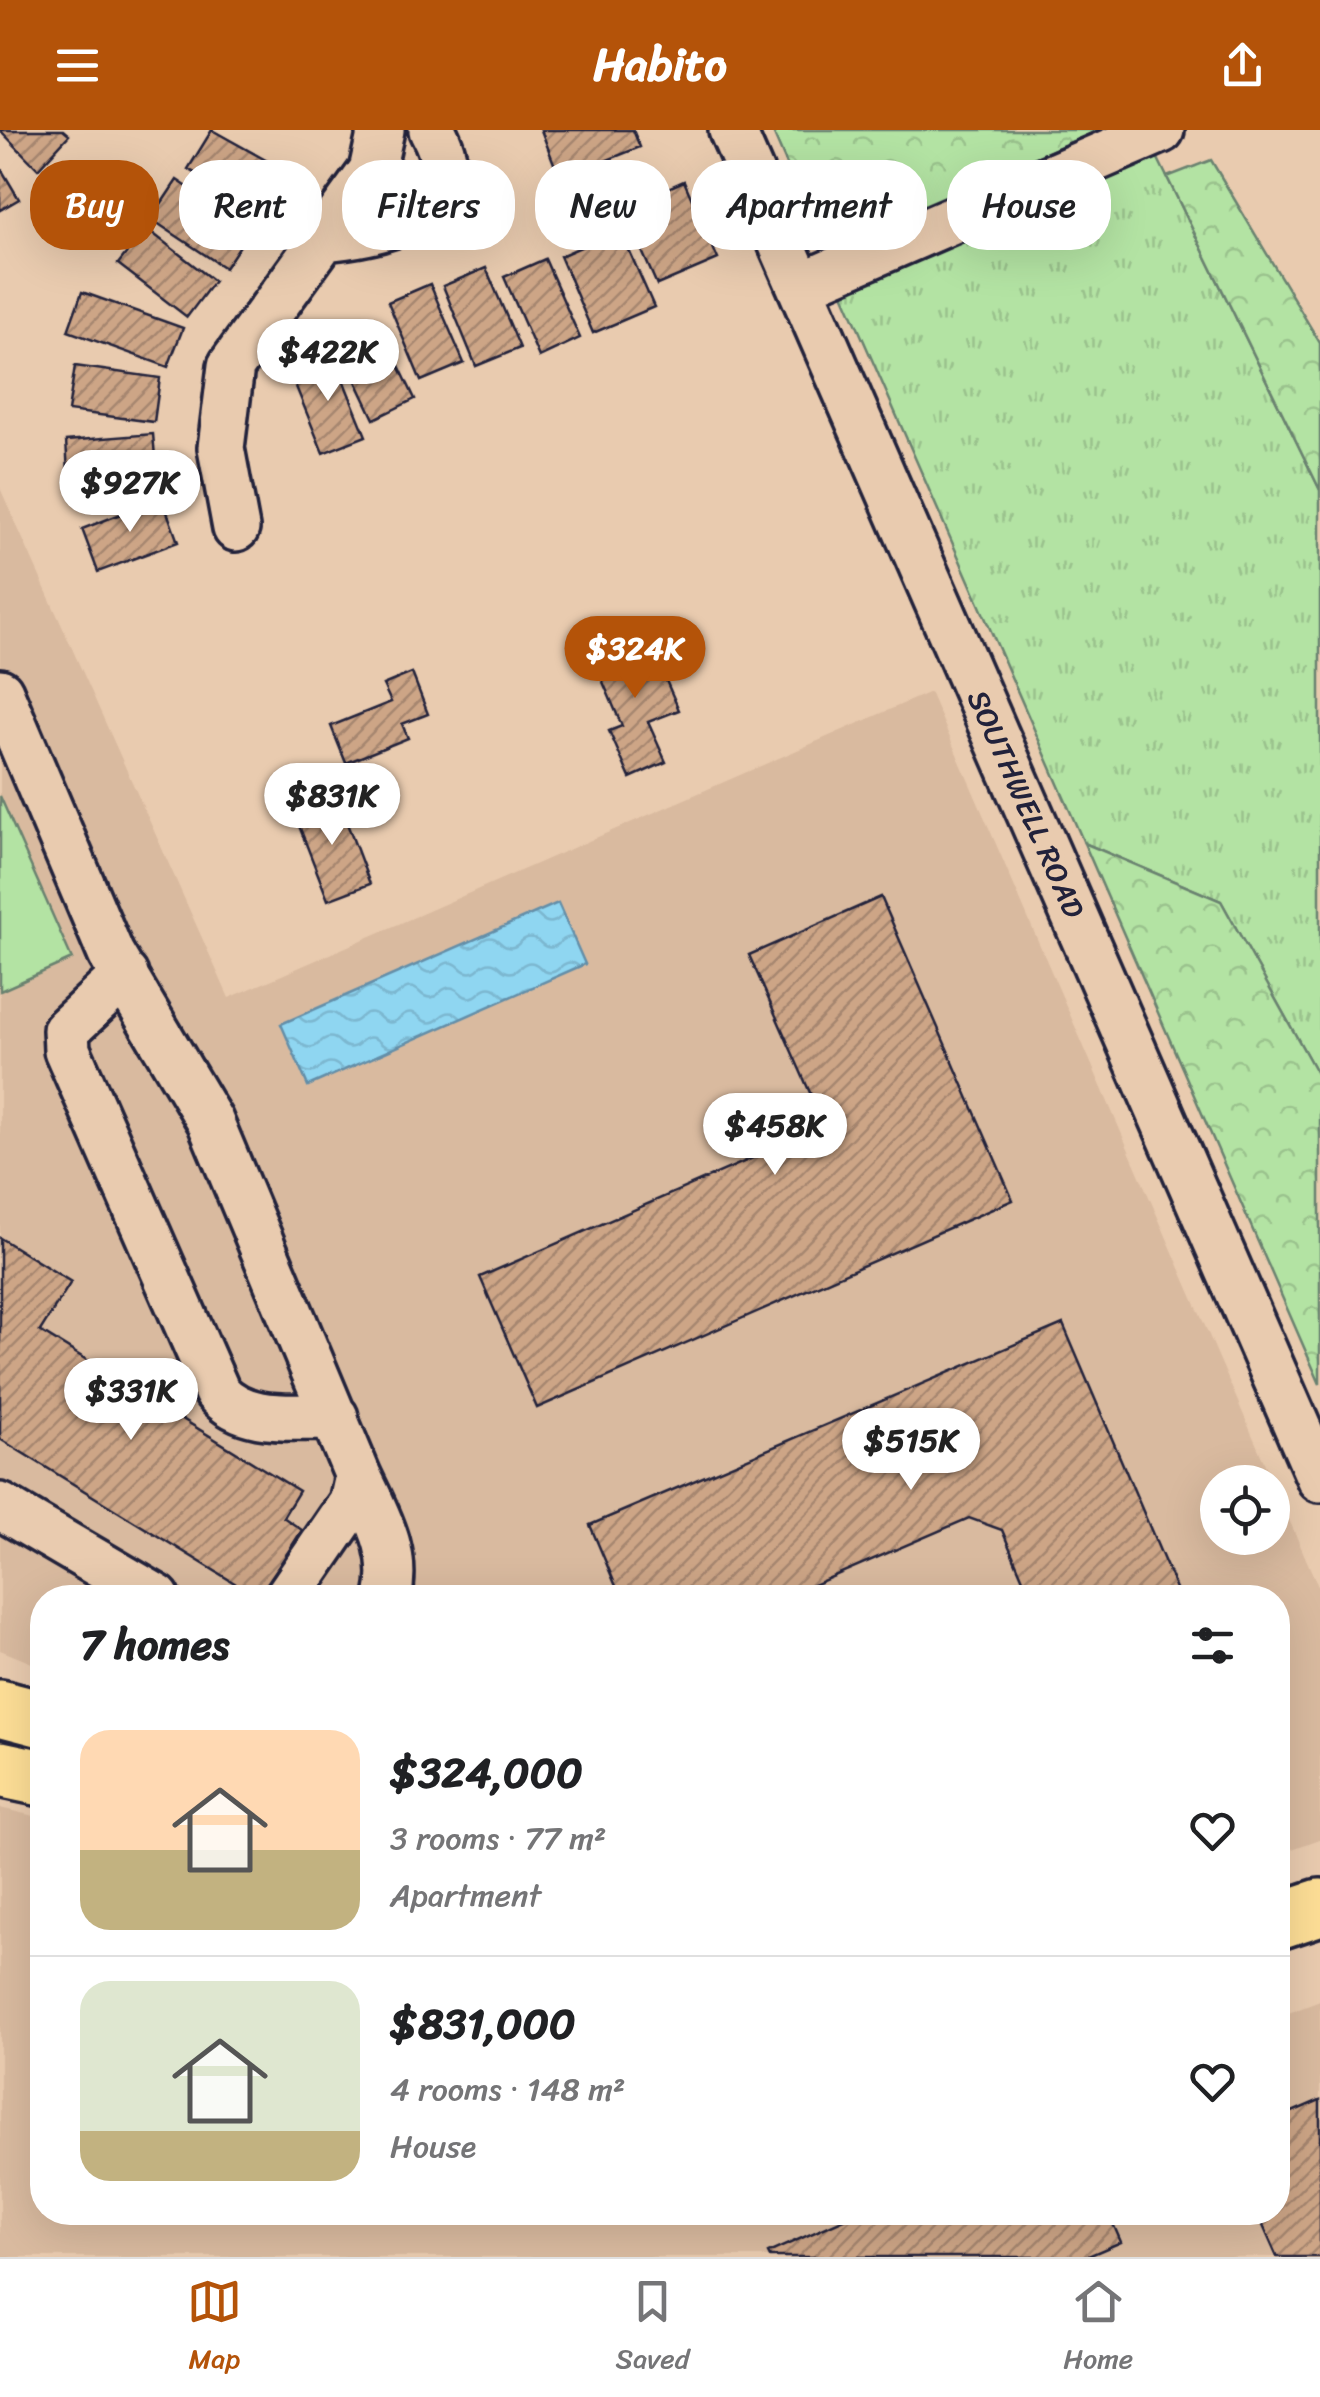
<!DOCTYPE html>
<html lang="en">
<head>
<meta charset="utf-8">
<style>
  :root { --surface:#fff; --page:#f2f2f2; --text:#202124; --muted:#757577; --line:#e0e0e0; --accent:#b45309 }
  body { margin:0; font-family:Sriracha,sans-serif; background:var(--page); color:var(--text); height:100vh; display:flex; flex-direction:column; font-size:38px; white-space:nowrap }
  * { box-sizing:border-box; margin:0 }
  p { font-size:32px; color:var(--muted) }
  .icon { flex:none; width:55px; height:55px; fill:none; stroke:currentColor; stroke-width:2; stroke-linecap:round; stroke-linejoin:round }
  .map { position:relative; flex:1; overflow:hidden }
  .panel { position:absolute; left:30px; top:1455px; width:1260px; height:640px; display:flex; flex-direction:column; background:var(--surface); border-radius:40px; box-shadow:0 10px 40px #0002 }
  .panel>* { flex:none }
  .banner { position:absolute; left:30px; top:30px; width:1260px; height:90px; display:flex; gap:20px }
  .fabs { position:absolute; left:1200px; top:1335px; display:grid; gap:20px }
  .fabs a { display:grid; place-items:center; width:90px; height:90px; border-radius:50%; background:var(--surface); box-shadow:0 10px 40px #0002; font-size:50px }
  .price { position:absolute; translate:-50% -85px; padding:0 22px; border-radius:35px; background:#fff; color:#222; font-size:32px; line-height:65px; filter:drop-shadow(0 2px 5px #0008) }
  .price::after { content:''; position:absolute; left:50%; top:60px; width:30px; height:22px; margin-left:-15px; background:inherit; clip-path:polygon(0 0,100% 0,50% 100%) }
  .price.current { background:var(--accent); color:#fff }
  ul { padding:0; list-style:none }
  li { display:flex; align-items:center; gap:30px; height:250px; padding:0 50px }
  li+li { border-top:2px solid var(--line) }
  li span { display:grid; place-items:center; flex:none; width:280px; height:200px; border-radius:30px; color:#555 }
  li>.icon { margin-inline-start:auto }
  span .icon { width:120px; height:120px; fill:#fffc; stroke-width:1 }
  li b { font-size:42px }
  h2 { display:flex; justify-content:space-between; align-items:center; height:120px; padding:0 50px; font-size:42px }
  .pill { padding:0 35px; border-radius:40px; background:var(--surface); box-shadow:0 10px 40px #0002; font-size:35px; line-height:90px }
  .pill.current { background:var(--accent); color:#fff }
  header { display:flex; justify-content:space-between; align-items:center; height:130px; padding:0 50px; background:var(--accent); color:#fff; font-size:45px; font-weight:700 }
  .menu { display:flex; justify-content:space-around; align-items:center; height:140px; border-top:2px solid var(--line); background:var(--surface); font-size:28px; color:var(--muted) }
  .menu a { display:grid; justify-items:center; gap:5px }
  .menu .current { color:var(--accent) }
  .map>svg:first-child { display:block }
  .built { fill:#d9ba9f; fill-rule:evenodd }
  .grass { fill:url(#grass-tufts); stroke:#6a826f; stroke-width:2.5 }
  .forest { fill:url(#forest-crowns); stroke:#6a826f; stroke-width:2.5 }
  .garden { fill:#b3e3a3; stroke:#6a826f; stroke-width:2.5 }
  .water { fill:url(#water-waves); stroke:#638ea8; stroke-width:2.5 }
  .building { fill:url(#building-hatch); stroke:#22223b; stroke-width:2.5 }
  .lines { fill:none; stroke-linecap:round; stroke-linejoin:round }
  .minor-casing { stroke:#22223b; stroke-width:52 }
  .major-casing { stroke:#22223b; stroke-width:62 }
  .minor { stroke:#e9cbaf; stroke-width:45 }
  .major { stroke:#fdde96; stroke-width:55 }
  .labels { text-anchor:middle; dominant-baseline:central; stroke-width:10; stroke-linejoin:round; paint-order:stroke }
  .street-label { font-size:30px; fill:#22223b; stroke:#e9cbaf }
</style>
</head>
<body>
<header><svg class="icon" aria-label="menu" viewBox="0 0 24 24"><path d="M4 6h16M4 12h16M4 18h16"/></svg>Habito<svg class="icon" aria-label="share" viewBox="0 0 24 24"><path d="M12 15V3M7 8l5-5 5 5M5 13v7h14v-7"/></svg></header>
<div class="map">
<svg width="1320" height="2127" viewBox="0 0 1320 2127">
  <defs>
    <pattern id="grass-tufts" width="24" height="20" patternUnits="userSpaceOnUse" patternTransform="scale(2.5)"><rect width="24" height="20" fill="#b3e3a3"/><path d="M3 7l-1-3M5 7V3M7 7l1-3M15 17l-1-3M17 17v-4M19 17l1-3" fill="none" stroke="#9ac28d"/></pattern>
    <pattern id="forest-crowns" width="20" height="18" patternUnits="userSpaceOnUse" patternTransform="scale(2.5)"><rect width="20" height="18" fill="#b3e3a3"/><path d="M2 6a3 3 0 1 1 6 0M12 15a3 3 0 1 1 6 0" fill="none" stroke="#9ac28d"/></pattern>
    <pattern id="water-waves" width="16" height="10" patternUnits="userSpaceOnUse" patternTransform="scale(2.5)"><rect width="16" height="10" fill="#8fd6f1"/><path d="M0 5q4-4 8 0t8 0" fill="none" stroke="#7bb7d0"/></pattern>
    <pattern id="building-hatch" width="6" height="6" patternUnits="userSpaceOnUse" patternTransform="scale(2.5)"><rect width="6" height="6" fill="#cda586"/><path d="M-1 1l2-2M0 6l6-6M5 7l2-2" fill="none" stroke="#a6866f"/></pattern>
  </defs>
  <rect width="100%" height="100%" fill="#e9cbaf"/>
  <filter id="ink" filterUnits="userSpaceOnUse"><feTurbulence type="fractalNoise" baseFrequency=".01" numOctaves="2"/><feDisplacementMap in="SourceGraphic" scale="20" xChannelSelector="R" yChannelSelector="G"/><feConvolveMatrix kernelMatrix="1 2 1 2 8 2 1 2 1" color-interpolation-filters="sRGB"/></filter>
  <g filter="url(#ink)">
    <path class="built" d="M0 358 229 868 930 562 1320 1461V1709L1278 1724V1468H42V1537L0 1520ZM1218 1352H1272V1408H1218Z
      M0 1678 42 1688V2082H1278V1887L1320 1871V2127H0Z"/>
    <path class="grass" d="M1100 0H1144L1320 360V949L1221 771 1084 713 823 118Z"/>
    <path class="forest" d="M772 0H1100L823 118Z
      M1211 30 1320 213V360L1167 47Z
      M1084 713 1221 771 1320 949V1254Z"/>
    <path class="garden" d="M0 666 72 829 0 861Z"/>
    <path class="water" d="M558 773 585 834 308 956 281 894Z"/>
    <path class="building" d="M0 0H63L69 5 38 39Z
      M212 0 287 42 264 82 188 39Z
      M541 0H633L640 17 560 49Z
      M0 37 19 69 0 80Z
      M177 50 251 99 225 138 151 89Z
      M684 51 718 129 657 155 623 78Z
      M146 98 214 151 187 187 118 134Z
      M620 100 654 177 593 203 560 126Z
      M545 129 580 208 539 227 504 147Z
      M486 138 520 218 476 236 443 156Z
      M430 154 464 233 421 251 388 172Z
      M82 162 183 198 168 237 68 201Z
      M378 192 415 269 374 289 337 211Z
      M333 225 366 306 323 323 290 242Z
      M75 236 160 248 154 292 68 281Z
      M153 304 157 349 69 357 66 311Z
      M162 368 178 412 98 442 82 399Z
      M636 504 645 524 653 521 679 580 648 592 666 632 630 648 609 601 622 596 591 524Z
      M412 543 428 584 402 594 408 608 346 633 331 596 391 572 383 555Z
      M337 667 370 754 328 770 294 683Z
      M881 767 1013 1070 537 1278 480 1147 801 1007 815 974 749 825Z
      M0 1108 71 1152 40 1201 299 1361 283 1387 302 1400 259 1468 0 1309Z
      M1063 1194 1180 1468H1031L1002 1400 969 1388 783 1468H621L590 1395Z
      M1320 1970V2127H1277L1257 2082H1278V1988Z
      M860 2082H1108L1121 2112 1086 2127H770L768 2123Z"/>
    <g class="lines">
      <defs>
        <path id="minor" d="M732 0 1320 1349
          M322 108C382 103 478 83 432 0
          M800 156 1161 0
          M236 398 221 318 231 236 372 41 381 0
          M0 562 111 824 210 991 358 1346 352 1373 287 1468
          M125 845 66 900 67 920 217 1262C245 1295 294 1286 335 1287
          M358 1346C377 1387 399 1422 388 1468
          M0 1376 157 1468"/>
        <path id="major" d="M0 1578 42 1589
          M0 1639 42 1648
          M1278 1791 1320 1777"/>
      </defs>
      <use href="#minor" class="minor-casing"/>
      <use href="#major" class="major-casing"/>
      <use href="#minor" class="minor"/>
      <use href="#major" class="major"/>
    </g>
  </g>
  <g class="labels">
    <g class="street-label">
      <text transform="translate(1026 674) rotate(66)">SOUTHWELL ROAD</text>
    </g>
  </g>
</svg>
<div class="fabs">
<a><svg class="icon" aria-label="locate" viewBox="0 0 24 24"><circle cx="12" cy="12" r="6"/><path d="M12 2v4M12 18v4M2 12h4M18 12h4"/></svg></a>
</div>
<b class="price" style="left:328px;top:274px">$422K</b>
<b class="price" style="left:130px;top:405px">$927K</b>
<b class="price current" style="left:635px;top:571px">$324K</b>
<b class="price" style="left:332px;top:718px">$831K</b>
<b class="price" style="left:775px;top:1048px">$458K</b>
<b class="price" style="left:131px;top:1313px">$331K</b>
<b class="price" style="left:911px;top:1363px">$515K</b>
<div class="banner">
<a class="pill current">Buy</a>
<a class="pill">Rent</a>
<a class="pill">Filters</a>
<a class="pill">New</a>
<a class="pill">Apartment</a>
<a class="pill">House</a>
</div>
<section class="panel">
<h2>7 homes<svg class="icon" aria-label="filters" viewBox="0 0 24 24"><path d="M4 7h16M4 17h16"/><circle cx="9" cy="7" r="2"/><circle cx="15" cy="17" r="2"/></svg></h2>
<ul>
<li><span style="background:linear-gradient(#ffd9b3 60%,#c2b280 0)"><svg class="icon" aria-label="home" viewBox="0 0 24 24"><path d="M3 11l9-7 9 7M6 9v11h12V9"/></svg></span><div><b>$324,000</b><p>3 rooms · 77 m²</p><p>Apartment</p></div><svg class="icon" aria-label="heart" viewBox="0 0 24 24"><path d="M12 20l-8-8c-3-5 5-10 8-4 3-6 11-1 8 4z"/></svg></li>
<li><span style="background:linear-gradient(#dfe7d0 75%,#c2b280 0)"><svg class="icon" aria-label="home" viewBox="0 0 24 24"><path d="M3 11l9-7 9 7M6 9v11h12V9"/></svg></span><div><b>$831,000</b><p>4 rooms · 148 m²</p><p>House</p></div><svg class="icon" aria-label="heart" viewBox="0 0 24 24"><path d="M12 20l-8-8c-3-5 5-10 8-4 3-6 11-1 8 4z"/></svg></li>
</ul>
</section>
</div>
<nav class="menu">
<a class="current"><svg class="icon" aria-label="map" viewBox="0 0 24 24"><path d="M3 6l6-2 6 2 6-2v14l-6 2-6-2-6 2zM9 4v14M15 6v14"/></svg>Map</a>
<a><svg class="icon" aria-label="saved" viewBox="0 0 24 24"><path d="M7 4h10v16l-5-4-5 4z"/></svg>Saved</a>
<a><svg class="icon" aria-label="home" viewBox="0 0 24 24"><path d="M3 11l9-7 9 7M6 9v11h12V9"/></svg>Home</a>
</nav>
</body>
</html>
